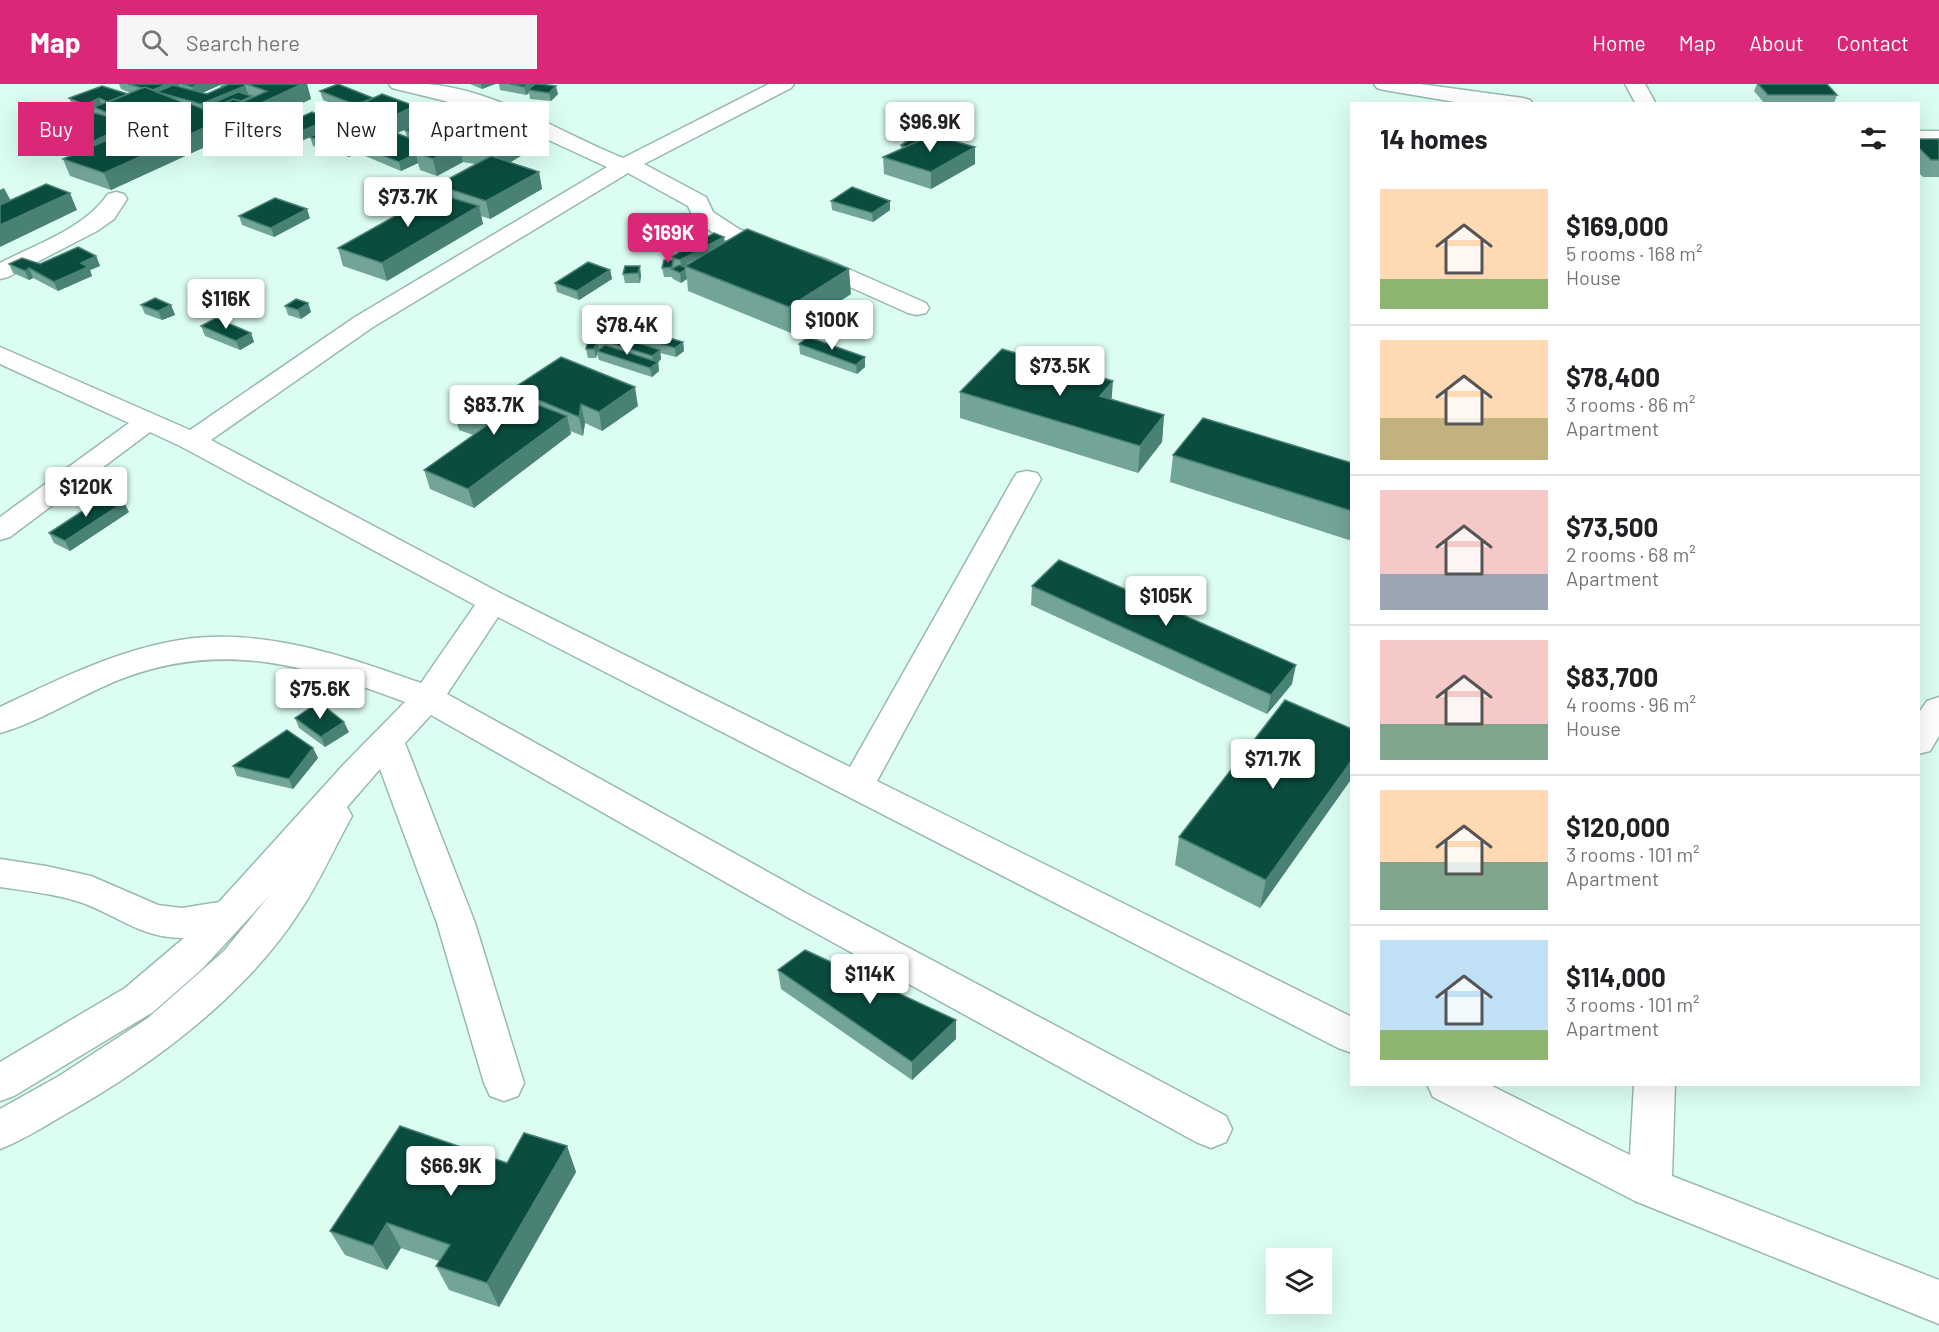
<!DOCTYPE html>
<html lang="en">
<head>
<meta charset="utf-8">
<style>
  :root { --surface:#fff; --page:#f6f6f6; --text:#202124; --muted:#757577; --line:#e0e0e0; --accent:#db2777 }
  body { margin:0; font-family:Barlow,sans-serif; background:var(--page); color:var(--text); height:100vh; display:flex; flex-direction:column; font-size:22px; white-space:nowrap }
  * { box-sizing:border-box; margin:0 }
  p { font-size:20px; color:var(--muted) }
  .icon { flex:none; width:33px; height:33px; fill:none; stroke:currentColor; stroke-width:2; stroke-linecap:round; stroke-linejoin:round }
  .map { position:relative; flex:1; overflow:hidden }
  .details { position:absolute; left:1350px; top:18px; width:570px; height:984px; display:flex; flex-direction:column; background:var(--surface); border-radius:0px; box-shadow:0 6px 24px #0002 }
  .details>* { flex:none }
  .top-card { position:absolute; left:18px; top:18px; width:570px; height:54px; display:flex; gap:12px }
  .fabs { position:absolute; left:1266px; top:1164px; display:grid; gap:12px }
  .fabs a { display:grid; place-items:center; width:66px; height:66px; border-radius:0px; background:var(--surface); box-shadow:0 6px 24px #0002; font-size:30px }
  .price { position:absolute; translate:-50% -51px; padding:0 14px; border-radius:6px; background:#fff; color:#222; font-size:20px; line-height:39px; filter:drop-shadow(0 2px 3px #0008) }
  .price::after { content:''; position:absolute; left:50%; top:36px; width:18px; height:14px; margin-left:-9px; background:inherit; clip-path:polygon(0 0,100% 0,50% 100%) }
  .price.active { background:var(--accent); color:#fff }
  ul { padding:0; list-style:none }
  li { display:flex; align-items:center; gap:18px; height:150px; padding:0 30px }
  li+li { border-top:2px solid var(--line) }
  li span { display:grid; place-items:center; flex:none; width:168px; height:120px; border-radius:0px; color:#555 }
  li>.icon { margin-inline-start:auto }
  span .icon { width:72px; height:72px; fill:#fffc; stroke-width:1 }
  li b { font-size:26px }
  h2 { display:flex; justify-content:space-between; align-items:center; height:72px; padding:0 30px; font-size:26px }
  .chip { padding:0 21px; border-radius:0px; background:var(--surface); box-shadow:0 6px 24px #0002; font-size:21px; line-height:54px }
  .chip.active { background:var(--accent); color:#fff }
  header { display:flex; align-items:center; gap:36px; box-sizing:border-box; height:84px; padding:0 30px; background:var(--accent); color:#fff }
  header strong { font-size:28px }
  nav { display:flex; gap:33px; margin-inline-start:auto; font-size:21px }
  .search { width:420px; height:54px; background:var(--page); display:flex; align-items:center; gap:15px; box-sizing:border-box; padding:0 21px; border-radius:0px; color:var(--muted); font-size:22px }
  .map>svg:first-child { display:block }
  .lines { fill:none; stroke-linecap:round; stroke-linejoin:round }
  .minor-casing { stroke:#99b9af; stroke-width:3 }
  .minor { fill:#fff; fill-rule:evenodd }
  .wall { fill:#72a598; fill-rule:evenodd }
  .shaded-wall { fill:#498275 }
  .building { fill:#0a4d3f; stroke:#498275; stroke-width:1.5 }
</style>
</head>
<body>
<header>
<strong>Map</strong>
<div class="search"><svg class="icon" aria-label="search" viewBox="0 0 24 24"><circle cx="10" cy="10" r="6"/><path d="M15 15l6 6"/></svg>Search here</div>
<nav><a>Home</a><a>Map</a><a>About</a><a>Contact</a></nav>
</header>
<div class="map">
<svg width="1939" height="1248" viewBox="0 0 1939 1248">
  <rect width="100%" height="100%" fill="#dbfdf2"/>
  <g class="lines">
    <defs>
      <path id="minor" d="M389 0C401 0 414 0 426 0 496 5 560 49 623 74L769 0H794L791 4 644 80 706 113 713 128 739 145 828 176 926 219 929 224 926 229 917 231 908 229 812 186 723 155 695 137 688 122 628 89 373 243 211 356 504 511 850 683 1013 395 1017 389 1027 387 1037 389 1041 395 877 697 1352 933V969L1338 964 498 533 447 610 813 813 1226 1032 1232 1045 1226 1058 1211 1064 1196 1058 787 833 431 631 405 659 475 839 524 999 518 1012 504 1017 490 1012 484 999 437 839 380 685 347 723 352 732C335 762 321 795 302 824 247 911 153 981 64 1031 43 1043 23 1056 0 1065V1025L59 992 148 934 224 867 269 812 202 885 153 928 14 1012 0 1017V978L125 904 184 854C141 854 120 833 83 819 57 810 27 807 0 803V775L46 782 91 792 158 821 182 824 219 818 345 679 405 618C306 581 224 556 121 595 80 611 42 637 0 649V623C57 596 117 566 180 556 262 543 345 572 421 599L475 521 182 363 150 348 10 453 0 456V433L129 339 0 280V263L190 346 355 233 607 83 486 27 392 4Z
        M1374 0H1420L1523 14 1530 16 1533 20H1467L1384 6 1377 4Z
        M1625 0H1645L1656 20H1636Z
        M1918 47H1939V59H1918Z
        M116 108 124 110 127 115 114 135 97 147 8 193 0 195V179C36 160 84 145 108 110Z
        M1939 613V652L1930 667 1918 670V630L1927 617Z
        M1427 1000H1488L1630 1071 1634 1000H1675L1672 1092 1939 1196V1240L1635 1117 1433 1013Z"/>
    </defs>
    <use href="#minor" class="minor-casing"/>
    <use href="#minor" class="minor"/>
  </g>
  <path class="wall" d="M119 0H307L311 15 272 33 288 39 330 43 371 60 379 56 348 44 343 28 348 26 323 16 320 7 419 39 474 40 528 49 531 66 510 78 539 88 542 105 490 135 481 132 483 140 387 197 343 182 338 164 439 110 437 101 475 80 463 78 437 92 420 86 418 79 401 87 365 72 363 66 349 73 313 62 310 53 317 50 288 63 247 49 246 46 228 40 231 51 111 106 70 92 63 75 72 71 59 67 52 50 91 30V29L89 30 73 23 69 14 128 10 131 9 121 5ZM220 1 221 4 207 10 202 9ZM143 38 145 44 143 45 144 48 133 45 132 42ZM419 39 405 46 407 53 397 49Z
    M470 0H495L482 5Z
    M499 0H540L558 10 551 17 530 15 529 9 526 11 500 6Z
    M1757 0H1827L1837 11 1834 19 1765 20 1754 7Z
    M927 52 975 63V80L931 105 884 90 883 73 901 65V61Z
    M1918 55H1939V93H1923L1918 88Z
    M831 117H890V126L873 138 832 126Z
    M239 132 310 134 274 153 242 141Z
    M724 158 851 210 791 249 688 207 687 195 681 199 673 195 672 193H664L662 184 672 176 671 173Z
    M96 172 100 182 90 186 92 192 58 207 33 194 29 196 13 189 9 180H40Z
    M625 182 641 191 640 199H625L623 190Z
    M610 186 612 195 579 216 557 208 555 199Z
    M308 219 311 228 301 235 288 231 285 222Z
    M141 221H171L175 231 162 236 145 230Z
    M201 242 251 249 254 258 240 266 205 252Z
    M602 246 604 254 612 252 611 248 622 247 683 258 684 267 676 273 660 269 661 275 658 278 659 287 652 293 599 276 597 270 596 274H588L586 265 590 257 589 254Z
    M799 260 865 273V283L857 290 800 270Z
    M512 305 638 322 602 347 585 339 583 352 570 347 571 350 474 424 430 405 424 386 473 351 459 346 454 327 514 312Z
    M960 308 1111 316 1164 331 1162 358 1138 389 960 334Z
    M1173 371 1352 379V457L1170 398Z
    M129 428 70 467 54 459 49 449Z
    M1032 502 1292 600 1267 630 1031 521Z
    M295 634 349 648 325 663 299 644Z
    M1352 645V694L1260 824 1175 781 1179 753Z
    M313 664 318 674 293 705 237 692 233 682Z
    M778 886 956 936V955L912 996 781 905Z
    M567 1062 576 1088 499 1223 449 1206 436 1182 439 1177 401 1164 387 1186 345 1171 330 1147 507 1079Z"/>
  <path class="shaded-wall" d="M167 0H179L180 4 165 10 151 7Z
    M200 0H220V1L195 12 192 3Z
    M302 0H307L311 15 252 43 244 41 246 46 240 29Z
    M481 0H495L482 5Z
    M528 0H536L528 6 529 9 526 11 524 3Z
    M245 2 248 10 205 28 203 27 201 20Z
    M556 2 558 10 551 17 549 9Z
    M99 14 103 23H94L95 27H90L91 29 89 30 85 21Z
    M182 18 188 35 170 42 164 26Z
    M136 22 143 38 132 42 137 56 93 78 86 61 118 45 112 31Z
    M155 22 161 39 152 40 147 25Z
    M415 22 419 39 380 57 376 40Z
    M219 27 222 36 226 34 231 51 111 106 104 89Z
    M328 36 330 44 288 63 285 54Z
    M528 49 531 66 499 85 496 68Z
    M369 53 372 61 363 64V66L349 73 346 65Z
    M459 61 463 78 437 92 433 75Z
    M975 63V80L931 105V88Z
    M416 70 418 79 401 87 399 78Z
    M539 88 542 105 490 135 486 117Z
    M4 104 13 121 0 127V106Z
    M70 109 77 126 0 163V141Z
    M890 117V126L873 138 872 129Z
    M479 122 483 140 387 197 382 179Z
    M307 125 310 134 274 153 271 144Z
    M724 153 725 162 687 179V183L685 182V184L682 186 680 176Z
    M96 172 100 182 90 186 92 192 58 207 54 198 81 179Z
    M640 182 641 191 640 199 638 189Z
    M29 184 33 194 29 196 25 187Z
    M849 185 851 210 791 249 789 223Z
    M610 186 612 195 579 216 577 207Z
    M685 186 687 195 681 199 680 189Z
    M308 219 311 228 301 235 298 226Z
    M171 221 175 231 162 236 158 227Z
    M621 239 622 248H621L622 251 620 257 619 247Z
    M602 246 604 255 601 256 602 263 600 253Z
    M251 249 254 258 240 266 236 257Z
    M597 257 599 266 597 267V270L596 274 594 265Z
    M683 258 684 267 676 273 675 264Z
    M660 266 661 275 658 278 659 287 652 293 650 284 654 281 652 272Z
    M865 273V283L857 290 856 281Z
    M1113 297 1111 323 1100 312Z
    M635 303 638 322 602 347 599 328Z
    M581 320 585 339 583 352 579 333Z
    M1164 331 1162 358 1138 389 1140 362Z
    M567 332 571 350 474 424 468 405Z
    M124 418 129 428 70 467 65 457Z
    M1296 581 1292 600 1267 630 1271 611Z
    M344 638 349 648 325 663 321 653Z
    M313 664 318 674 293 705 289 695Z
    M1352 676V694L1260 824 1266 796Z
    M956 936V955L912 996V978Z
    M567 1062 576 1088 499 1223 487 1199Z
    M387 1139 401 1164 387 1186 373 1162Z"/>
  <path class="building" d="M128 0H167L153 6 145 3 142 4Z
    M182 0H200L192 3Z
    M229 0H244L245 2 201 20 157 8 173 1 207 10Z
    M246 0H302L240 29 217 22 233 15 243 18 267 7Z
    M338 0 373 14 356 21 320 7Z
    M510 0H528L524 3Z
    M535 0H540L556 2 549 9 528 6Z
    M1758 0H1827L1837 11H1768Z
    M102 2 128 10 108 18 99 14 85 21 69 14Z
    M145 3 182 18 164 26 155 22 147 25 136 22 112 31 94 23Z
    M238 8 252 12 241 17 233 15 217 22 219 27 214 30 201 24Z
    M382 10 415 22 376 40 343 28Z
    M188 19 226 34 104 89 63 75 135 44 147 49 152 48 143 45 153 41 143 38Z
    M312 28 328 36 285 54 244 41 264 31 288 39Z
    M95 29 131 39 86 61 52 50Z
    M435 30 474 40 442 56 405 46Z
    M480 37 528 49 496 68 459 61 433 75 416 69Z
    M332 42 369 53 346 65 310 53Z
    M396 49 430 62 416 69V70L399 78 363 64Z
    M918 50 927 52 906 63 901 61Z
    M932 51 975 63 931 88 883 73Z
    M1918 55H1939V76H1931L1918 63Z
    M491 72 539 88 486 117 437 101Z
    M46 100 70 109 0 141V121Z
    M852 103 890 117 872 129 831 117Z
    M436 109 479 122 382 179 338 164Z
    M275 114 307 125 271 144 239 132Z
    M747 145 849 185 789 223 685 182Z
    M714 149 724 153 680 176 671 173Z
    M78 163 96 172 81 179 88 183 54 198 29 184 25 187 9 180 22 174 40 180Z
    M664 176H673L672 183 662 184Z
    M588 178 610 186 577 207 555 199Z
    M679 181 685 183V186L680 189 671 185Z
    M625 182H640L638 189 623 190Z
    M155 214 171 221 158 227 141 221Z
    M296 215 308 219 298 226 285 222Z
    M216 234 251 249 236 257 201 242Z
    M613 239H621L619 247 611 248Z
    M629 242 683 258 675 264 621 248Z
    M590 246H602L600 253 589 254Z
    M609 250 660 266 652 272 601 256Z
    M808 253 865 273 856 281 799 260Z
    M588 257H597L594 265H586Z
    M605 261 658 278 650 284 597 267Z
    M1002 265 1113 297 1100 312 1164 331 1140 362 960 308Z
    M561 273 635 303 599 328 581 320 579 333 512 305Z
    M489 302 567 332 468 405 424 386 489 340 454 327Z
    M1203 334 1352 379V427L1173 371Z
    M107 411 124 418 65 457 49 449Z
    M1059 476 1296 581 1271 611 1032 502Z
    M1285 616 1352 645V676L1266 796 1179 753Z
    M319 618 344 638 321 653 295 634Z
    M287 646 313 664 289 695 233 682Z
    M805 866 956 936 912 978 778 886Z
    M400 1042 507 1079 524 1049 567 1062 487 1199 436 1182 450 1161 387 1139 373 1162 330 1147Z"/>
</svg>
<div class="fabs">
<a><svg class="icon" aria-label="layers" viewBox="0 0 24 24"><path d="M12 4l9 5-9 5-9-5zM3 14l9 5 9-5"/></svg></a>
</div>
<b class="price" style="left:930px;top:69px">$96.9K</b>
<b class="price" style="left:408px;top:144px">$73.7K</b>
<b class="price active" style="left:668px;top:180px">$169K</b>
<b class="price" style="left:226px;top:246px">$116K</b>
<b class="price" style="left:832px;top:267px">$100K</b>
<b class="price" style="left:627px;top:272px">$78.4K</b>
<b class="price" style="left:1060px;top:313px">$73.5K</b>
<b class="price" style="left:494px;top:352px">$83.7K</b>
<b class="price" style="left:86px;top:434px">$120K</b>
<b class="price" style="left:1166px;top:543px">$105K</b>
<b class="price" style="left:320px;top:636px">$75.6K</b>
<b class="price" style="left:1273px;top:706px">$71.7K</b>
<b class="price" style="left:870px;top:921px">$114K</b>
<b class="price" style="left:451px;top:1113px">$66.9K</b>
<div class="top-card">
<a class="chip active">Buy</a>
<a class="chip">Rent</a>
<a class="chip">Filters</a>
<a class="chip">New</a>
<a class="chip">Apartment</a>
</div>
<section class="details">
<h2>14 homes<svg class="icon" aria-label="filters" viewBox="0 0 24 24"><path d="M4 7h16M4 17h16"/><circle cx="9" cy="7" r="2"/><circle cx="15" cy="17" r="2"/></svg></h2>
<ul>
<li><span style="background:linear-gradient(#ffd9b3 75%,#8fb573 0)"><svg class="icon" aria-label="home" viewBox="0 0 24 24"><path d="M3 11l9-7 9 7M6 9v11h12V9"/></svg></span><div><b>$169,000</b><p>5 rooms · 168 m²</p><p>House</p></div></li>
<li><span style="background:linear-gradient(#ffd9b3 65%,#c2b280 0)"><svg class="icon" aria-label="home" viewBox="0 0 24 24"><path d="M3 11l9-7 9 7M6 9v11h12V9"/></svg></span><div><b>$78,400</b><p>3 rooms · 86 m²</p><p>Apartment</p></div></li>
<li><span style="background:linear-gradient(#f6c9c9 70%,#9aa5b1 0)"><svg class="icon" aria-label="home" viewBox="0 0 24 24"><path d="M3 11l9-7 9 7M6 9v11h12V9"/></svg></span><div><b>$73,500</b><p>2 rooms · 68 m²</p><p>Apartment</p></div></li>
<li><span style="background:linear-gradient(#f6c9c9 70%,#7fa58c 0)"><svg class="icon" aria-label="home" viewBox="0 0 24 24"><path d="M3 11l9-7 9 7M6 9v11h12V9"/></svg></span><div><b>$83,700</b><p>4 rooms · 96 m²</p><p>House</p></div></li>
<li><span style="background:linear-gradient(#ffd9b3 60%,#7fa58c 0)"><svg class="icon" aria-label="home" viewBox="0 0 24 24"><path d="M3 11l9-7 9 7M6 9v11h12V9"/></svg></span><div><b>$120,000</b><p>3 rooms · 101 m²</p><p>Apartment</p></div></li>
<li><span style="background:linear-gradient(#bfe0f5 75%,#8fb573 0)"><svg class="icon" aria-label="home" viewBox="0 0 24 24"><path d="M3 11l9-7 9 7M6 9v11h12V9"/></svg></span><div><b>$114,000</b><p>3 rooms · 101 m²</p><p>Apartment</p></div></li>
</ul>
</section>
</div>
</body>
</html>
